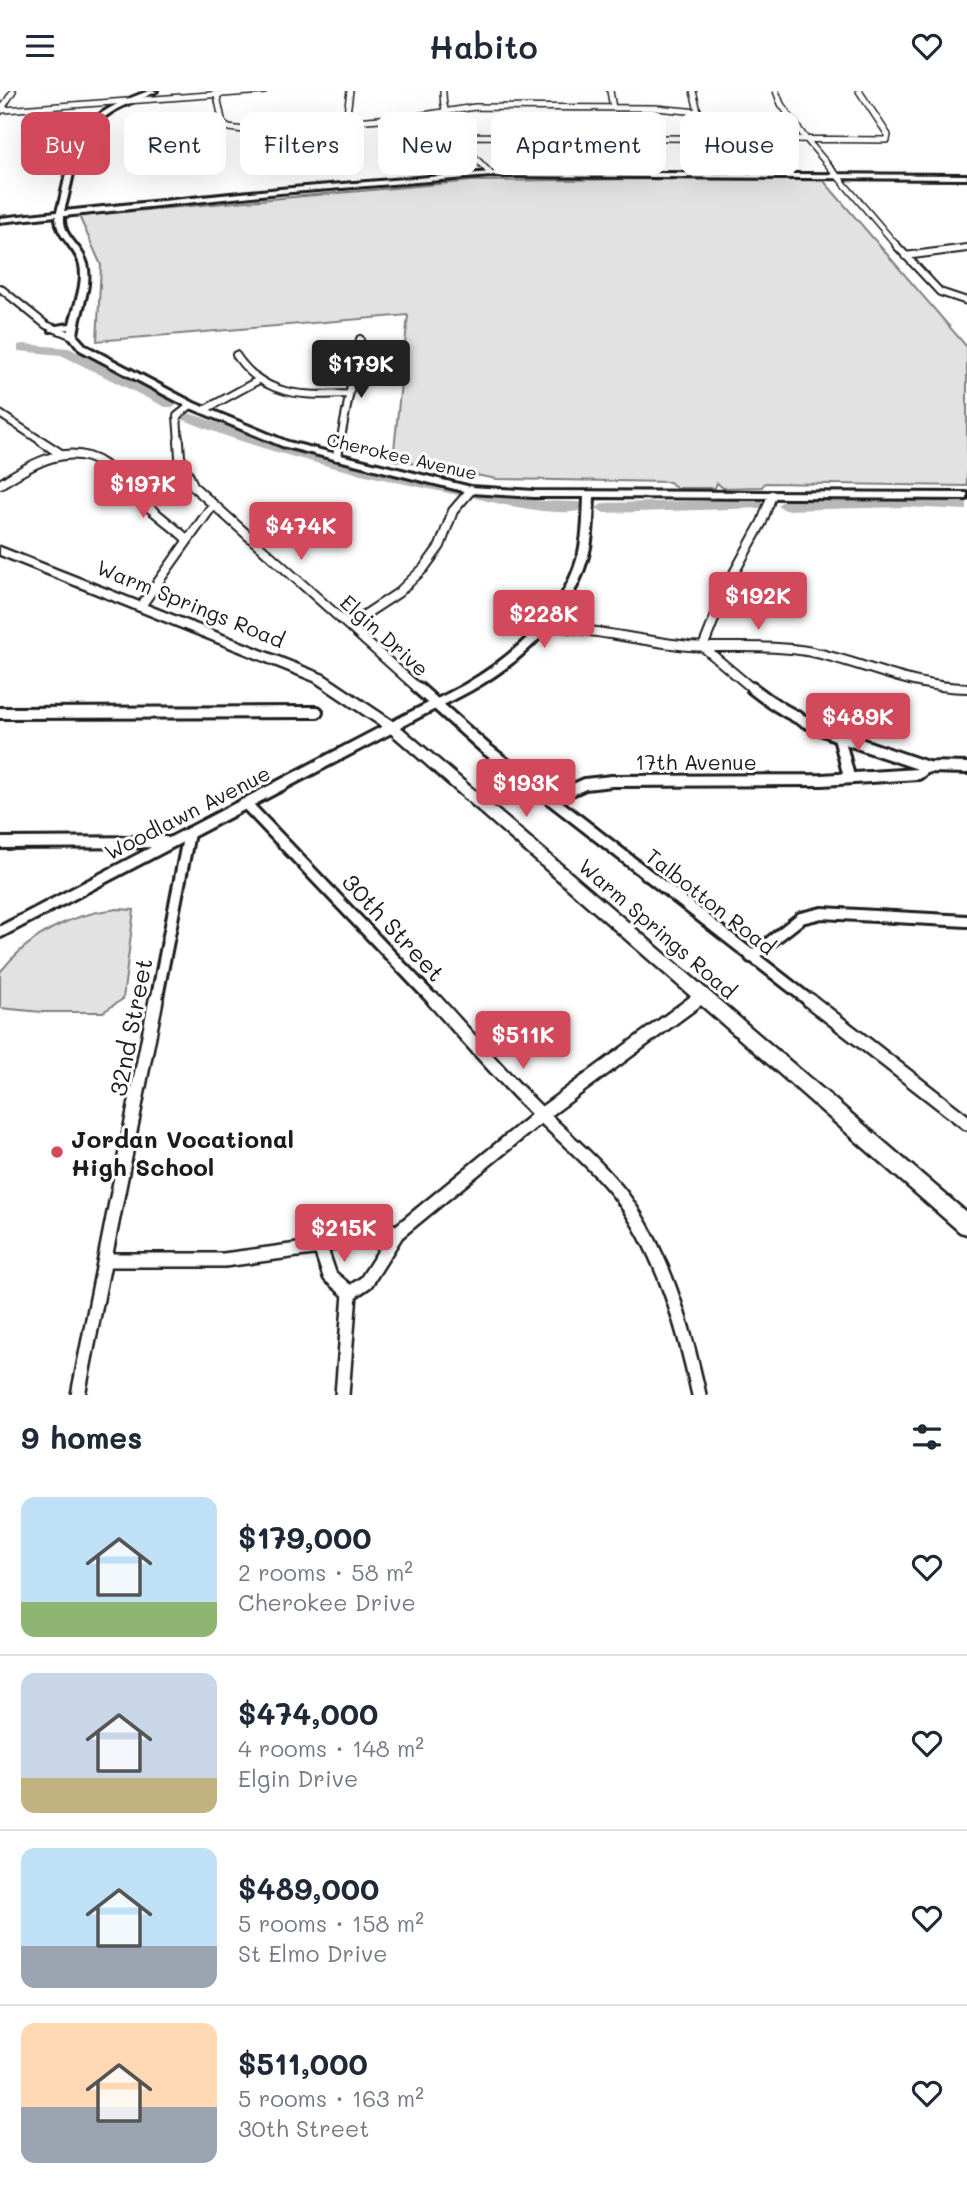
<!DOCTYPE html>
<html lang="en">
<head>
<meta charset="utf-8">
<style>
  :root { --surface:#fff; --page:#f6f6f7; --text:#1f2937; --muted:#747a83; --line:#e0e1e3; --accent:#d1495b }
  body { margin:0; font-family:Mali,sans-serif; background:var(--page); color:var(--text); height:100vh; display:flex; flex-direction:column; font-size:26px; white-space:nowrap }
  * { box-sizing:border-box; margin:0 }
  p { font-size:23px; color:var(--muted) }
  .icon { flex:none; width:38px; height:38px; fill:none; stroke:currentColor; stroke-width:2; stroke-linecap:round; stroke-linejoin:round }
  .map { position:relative; height:1304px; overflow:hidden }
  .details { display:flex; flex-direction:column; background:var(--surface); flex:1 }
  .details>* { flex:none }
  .banner { position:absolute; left:21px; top:21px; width:926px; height:63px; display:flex; gap:14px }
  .price { position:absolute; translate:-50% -60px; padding:0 16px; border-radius:7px; background:var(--accent); color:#fff; font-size:23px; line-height:46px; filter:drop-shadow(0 2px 4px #0008) }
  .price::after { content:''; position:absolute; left:50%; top:42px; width:21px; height:16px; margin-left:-10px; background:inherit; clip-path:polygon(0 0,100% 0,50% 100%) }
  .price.current { background:#222; color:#fff }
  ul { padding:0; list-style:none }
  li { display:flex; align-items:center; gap:21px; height:175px; padding:0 21px }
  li+li { border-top:2px solid var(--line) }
  li span { display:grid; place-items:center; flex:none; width:196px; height:140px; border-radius:14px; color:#555 }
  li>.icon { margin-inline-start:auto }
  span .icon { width:84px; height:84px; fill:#fffc; stroke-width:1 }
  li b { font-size:30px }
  h2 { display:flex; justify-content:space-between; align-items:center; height:84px; padding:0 21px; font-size:30px }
  .tag { padding:0 24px; border-radius:14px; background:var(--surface); box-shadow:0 7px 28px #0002; font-size:24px; line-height:63px }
  .tag.current { background:var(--accent); color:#fff }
  header { display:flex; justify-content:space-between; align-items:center; height:91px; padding:0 21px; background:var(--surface); font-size:32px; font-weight:600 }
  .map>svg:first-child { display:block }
  .green { fill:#e2e2e2; stroke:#7f7f7f; stroke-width:2 }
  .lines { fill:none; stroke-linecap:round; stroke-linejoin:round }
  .river { fill:#b8b8b8; fill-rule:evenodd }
  .minor-far4-casing { stroke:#1c1c1c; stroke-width:8 }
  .minor-far3-casing { stroke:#1c1c1c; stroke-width:10 }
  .minor-far2-casing { stroke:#1c1c1c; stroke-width:12 }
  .minor-far1-casing { stroke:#1c1c1c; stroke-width:16 }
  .minor-casing { stroke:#1c1c1c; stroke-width:18 }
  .tertiary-casing { stroke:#1c1c1c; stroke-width:6 }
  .secondary-casing { stroke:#1c1c1c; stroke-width:5 }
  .minor-far4 { stroke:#fff; stroke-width:5 }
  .minor-far3 { stroke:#fff; stroke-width:6 }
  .minor-far2 { stroke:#fff; stroke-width:8 }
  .minor-far1 { stroke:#fff; stroke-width:10 }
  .minor { stroke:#fff; stroke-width:13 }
  .tertiary { fill:#fff; fill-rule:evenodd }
  .secondary { fill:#fff; fill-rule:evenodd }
  .poi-dot { fill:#d1495b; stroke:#fff; stroke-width:2.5 }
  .labels { text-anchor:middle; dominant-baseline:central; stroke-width:6; stroke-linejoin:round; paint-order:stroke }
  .far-street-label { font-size:18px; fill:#1c1c1c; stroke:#fff }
  .street-label { font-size:21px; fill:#1c1c1c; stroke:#fff }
  .near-street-label { font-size:24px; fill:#1c1c1c; stroke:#fff }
  .near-poi-label { font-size:24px; font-weight:bold; fill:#1c1c1c; stroke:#fff; text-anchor:start }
</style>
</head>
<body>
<header><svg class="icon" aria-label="menu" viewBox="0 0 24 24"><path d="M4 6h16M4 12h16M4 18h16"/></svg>Habito<svg class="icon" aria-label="heart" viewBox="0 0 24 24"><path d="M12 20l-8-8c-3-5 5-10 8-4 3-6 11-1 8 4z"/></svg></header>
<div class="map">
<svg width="967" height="1304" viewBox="0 0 967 1304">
  <rect width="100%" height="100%" fill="#fff"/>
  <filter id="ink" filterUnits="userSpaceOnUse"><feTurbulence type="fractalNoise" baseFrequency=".0143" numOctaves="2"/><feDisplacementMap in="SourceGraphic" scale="14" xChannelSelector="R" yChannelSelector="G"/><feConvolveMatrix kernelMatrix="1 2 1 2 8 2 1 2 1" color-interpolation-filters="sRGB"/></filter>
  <g filter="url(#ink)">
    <path class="green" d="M638 88 823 89 967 256V395L765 392 762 396 723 397 717 392 715 397H676L670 391 497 388 393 369 408 224 97 250 101 174 79 125 472 90Z
      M117 818 134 819 123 908 103 921H42L0 917V881C30 844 70 823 117 818Z"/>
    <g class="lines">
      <path class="river" d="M23 253 69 257 177 313 175 316H165L61 264 18 260V254Z
        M189 322 305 362 462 395 470 400 462 405C368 385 274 366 184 329L182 326Z
        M480 399 543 410 579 411 587 416C572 430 495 412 475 407L472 404Z
        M906 406 967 409V419L906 416 785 419 777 414 785 409Z
        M757 409 763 411 765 414 763 417 604 422 596 417 604 412Z"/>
      <defs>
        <path id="minor-far4" d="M216 0 223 33 229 37 244 39 417 25 475 16 655 17 699 21
          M443 0C442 37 467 58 491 83
          M610 0 613 17
          M693 0 701 32 708 47
          M776 0 781 13 806 48 898 156
          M4 19 264 0
          M0 21 13 0
          M346 30 350 0
          M455 45 887 49 888 44 859 0"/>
        <path id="minor-far3" d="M896 154 940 201 967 210
          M905 165 967 157
          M0 197 46 234 73 245
          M236 264C264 306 302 305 348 303
          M204 319 257 290
          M0 323 44 352
          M179 352 177 325 191 314
          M340 352 360 248"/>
        <path id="minor-far2" d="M41 350 61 363
          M179 350 180 366 194 396 420 599
          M337 365 340 350
          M0 393C31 374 69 349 104 374 112 380 118 390 126 397 146 415 168 431 188 449L141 515
          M188 449 213 414
          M562 513 589 538
          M349 534 398 502 424 477 440 455 453 420 471 399
          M546 535C594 538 641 550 689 555 730 558 771 553 812 561 865 572 911 597 967 597
          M754 599 703 556 728 493 762 431 772 404"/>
        <path id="minor-far1" d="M418 597 485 657 811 911
          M752 597C804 639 865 654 927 676
          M0 622 317 621
          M839 646 849 686
          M551 708 585 693 612 690 822 689 918 683 927 676 967 677
          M247 714 435 911
          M0 752 165 751
          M0 841 392 636
          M751 866 801 827 822 822 967 830
          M156 911 189 742
          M695 911 704 904"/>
        <path id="minor" d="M434 909C466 944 498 981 532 1015 562 1045 596 1072 622 1106 664 1163 684 1236 699 1304
          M809 909 967 1032
          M320 1156 330 1185 350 1202
          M105 1169H224L320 1156 381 1135 397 1142
          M78 1304 156 909
          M342 1304 350 1202 366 1191 397 1142 541 1024 697 909"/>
        <path id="tertiary" d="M149 0H157C143 8 126 12 112 21 73 44 76 81 64 120L280 98 491 81 967 84V88L491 85 280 102 64 125C62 146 82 154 87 173 93 196 79 222 77 245L86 255 194 312 288 351 471 396 534 400 967 402V408L594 406C593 430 593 453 585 475 568 528 520 572 472 599 447 613 421 624 396 639H388L386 636 388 633C412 619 439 608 464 594 510 567 557 527 575 475 583 453 583 430 584 406H534L471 402 282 355 188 316 80 259 69 245V238L50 240V236L70 233C74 215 84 193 80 174 75 155 56 147 56 125L0 131V127L57 121C63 100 66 78 73 57 84 25 119 11 149 0Z"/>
        <path id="secondary" d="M0 456 324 584 397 633 967 1122V1143L960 1141 387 639 314 590 0 464Z"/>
      </defs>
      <use href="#minor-far4" class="minor-far4-casing"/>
      <use href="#minor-far3" class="minor-far3-casing"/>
      <use href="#minor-far2" class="minor-far2-casing"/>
      <use href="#minor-far1" class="minor-far1-casing"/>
      <use href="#minor" class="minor-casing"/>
      <use href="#tertiary" class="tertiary-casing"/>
      <use href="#secondary" class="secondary-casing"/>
      <use href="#minor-far4" class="minor-far4"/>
      <use href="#minor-far3" class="minor-far3"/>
      <use href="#minor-far2" class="minor-far2"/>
      <use href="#minor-far1" class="minor-far1"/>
      <use href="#minor" class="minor"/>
      <use href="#tertiary" class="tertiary"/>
      <use href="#secondary" class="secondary"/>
    </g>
  </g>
  <circle class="poi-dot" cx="57" cy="1061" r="7"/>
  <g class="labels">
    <g class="far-street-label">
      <text transform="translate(402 365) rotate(13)">Cherokee Avenue</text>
    </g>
    <g class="street-label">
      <text transform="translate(191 512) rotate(22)">Warm Springs Road</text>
      <text transform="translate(385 544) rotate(42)">Elgin Drive</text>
      <text x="696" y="670">17th Avenue</text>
      <text transform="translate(187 721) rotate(-27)">Woodlawn Avenue</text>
      <text transform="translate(711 810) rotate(38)">Talbotton Road</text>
      <text transform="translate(658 837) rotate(41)">Warm Springs Road</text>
    </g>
    <g class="near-street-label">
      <text transform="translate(394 836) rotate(47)">30th Street</text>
      <text transform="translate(130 936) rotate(-79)">32nd Street</text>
    </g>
    <g class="near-poi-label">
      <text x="71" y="1047">Jordan Vocational<tspan x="71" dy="28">High School</tspan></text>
    </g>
  </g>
</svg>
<b class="price current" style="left:361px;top:309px">$179K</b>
<b class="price" style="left:143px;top:429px">$197K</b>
<b class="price" style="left:301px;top:471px">$474K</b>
<b class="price" style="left:758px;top:541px">$192K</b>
<b class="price" style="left:544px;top:559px">$228K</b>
<b class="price" style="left:858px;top:662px">$489K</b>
<b class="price" style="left:526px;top:728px">$193K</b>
<b class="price" style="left:523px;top:980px">$511K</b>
<b class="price" style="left:344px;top:1173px">$215K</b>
<div class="banner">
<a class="tag current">Buy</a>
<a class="tag">Rent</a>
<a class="tag">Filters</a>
<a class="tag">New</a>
<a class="tag">Apartment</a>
<a class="tag">House</a>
</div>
</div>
<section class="details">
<h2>9 homes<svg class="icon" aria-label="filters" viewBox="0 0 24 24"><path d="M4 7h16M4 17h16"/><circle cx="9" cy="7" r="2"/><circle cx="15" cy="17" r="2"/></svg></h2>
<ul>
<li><span style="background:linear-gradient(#bfe0f5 75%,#8fb573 0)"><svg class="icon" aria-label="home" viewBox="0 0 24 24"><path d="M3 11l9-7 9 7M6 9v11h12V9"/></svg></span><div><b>$179,000</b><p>2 rooms · 58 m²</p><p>Cherokee Drive</p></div><svg class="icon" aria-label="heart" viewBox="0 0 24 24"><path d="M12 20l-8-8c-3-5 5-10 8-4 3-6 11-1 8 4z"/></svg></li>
<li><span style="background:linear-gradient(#c9d6e8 75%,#c2b280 0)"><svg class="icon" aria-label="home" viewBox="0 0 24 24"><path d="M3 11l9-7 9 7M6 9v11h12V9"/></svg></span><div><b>$474,000</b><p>4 rooms · 148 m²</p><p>Elgin Drive</p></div><svg class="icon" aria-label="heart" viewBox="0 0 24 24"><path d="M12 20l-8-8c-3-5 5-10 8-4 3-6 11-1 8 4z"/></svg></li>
<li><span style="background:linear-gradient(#bfe0f5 70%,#9aa5b1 0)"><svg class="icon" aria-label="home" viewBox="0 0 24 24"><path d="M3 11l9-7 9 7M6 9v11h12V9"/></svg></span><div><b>$489,000</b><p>5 rooms · 158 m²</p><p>St Elmo Drive</p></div><svg class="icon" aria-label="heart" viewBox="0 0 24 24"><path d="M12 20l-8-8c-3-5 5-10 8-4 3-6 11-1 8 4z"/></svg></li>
<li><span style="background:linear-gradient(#ffd9b3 60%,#9aa5b1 0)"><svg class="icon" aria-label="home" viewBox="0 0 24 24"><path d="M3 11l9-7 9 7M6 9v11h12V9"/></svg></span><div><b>$511,000</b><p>5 rooms · 163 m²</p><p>30th Street</p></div><svg class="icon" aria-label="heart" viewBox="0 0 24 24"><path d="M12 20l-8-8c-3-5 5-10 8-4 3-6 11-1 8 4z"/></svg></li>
</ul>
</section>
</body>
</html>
